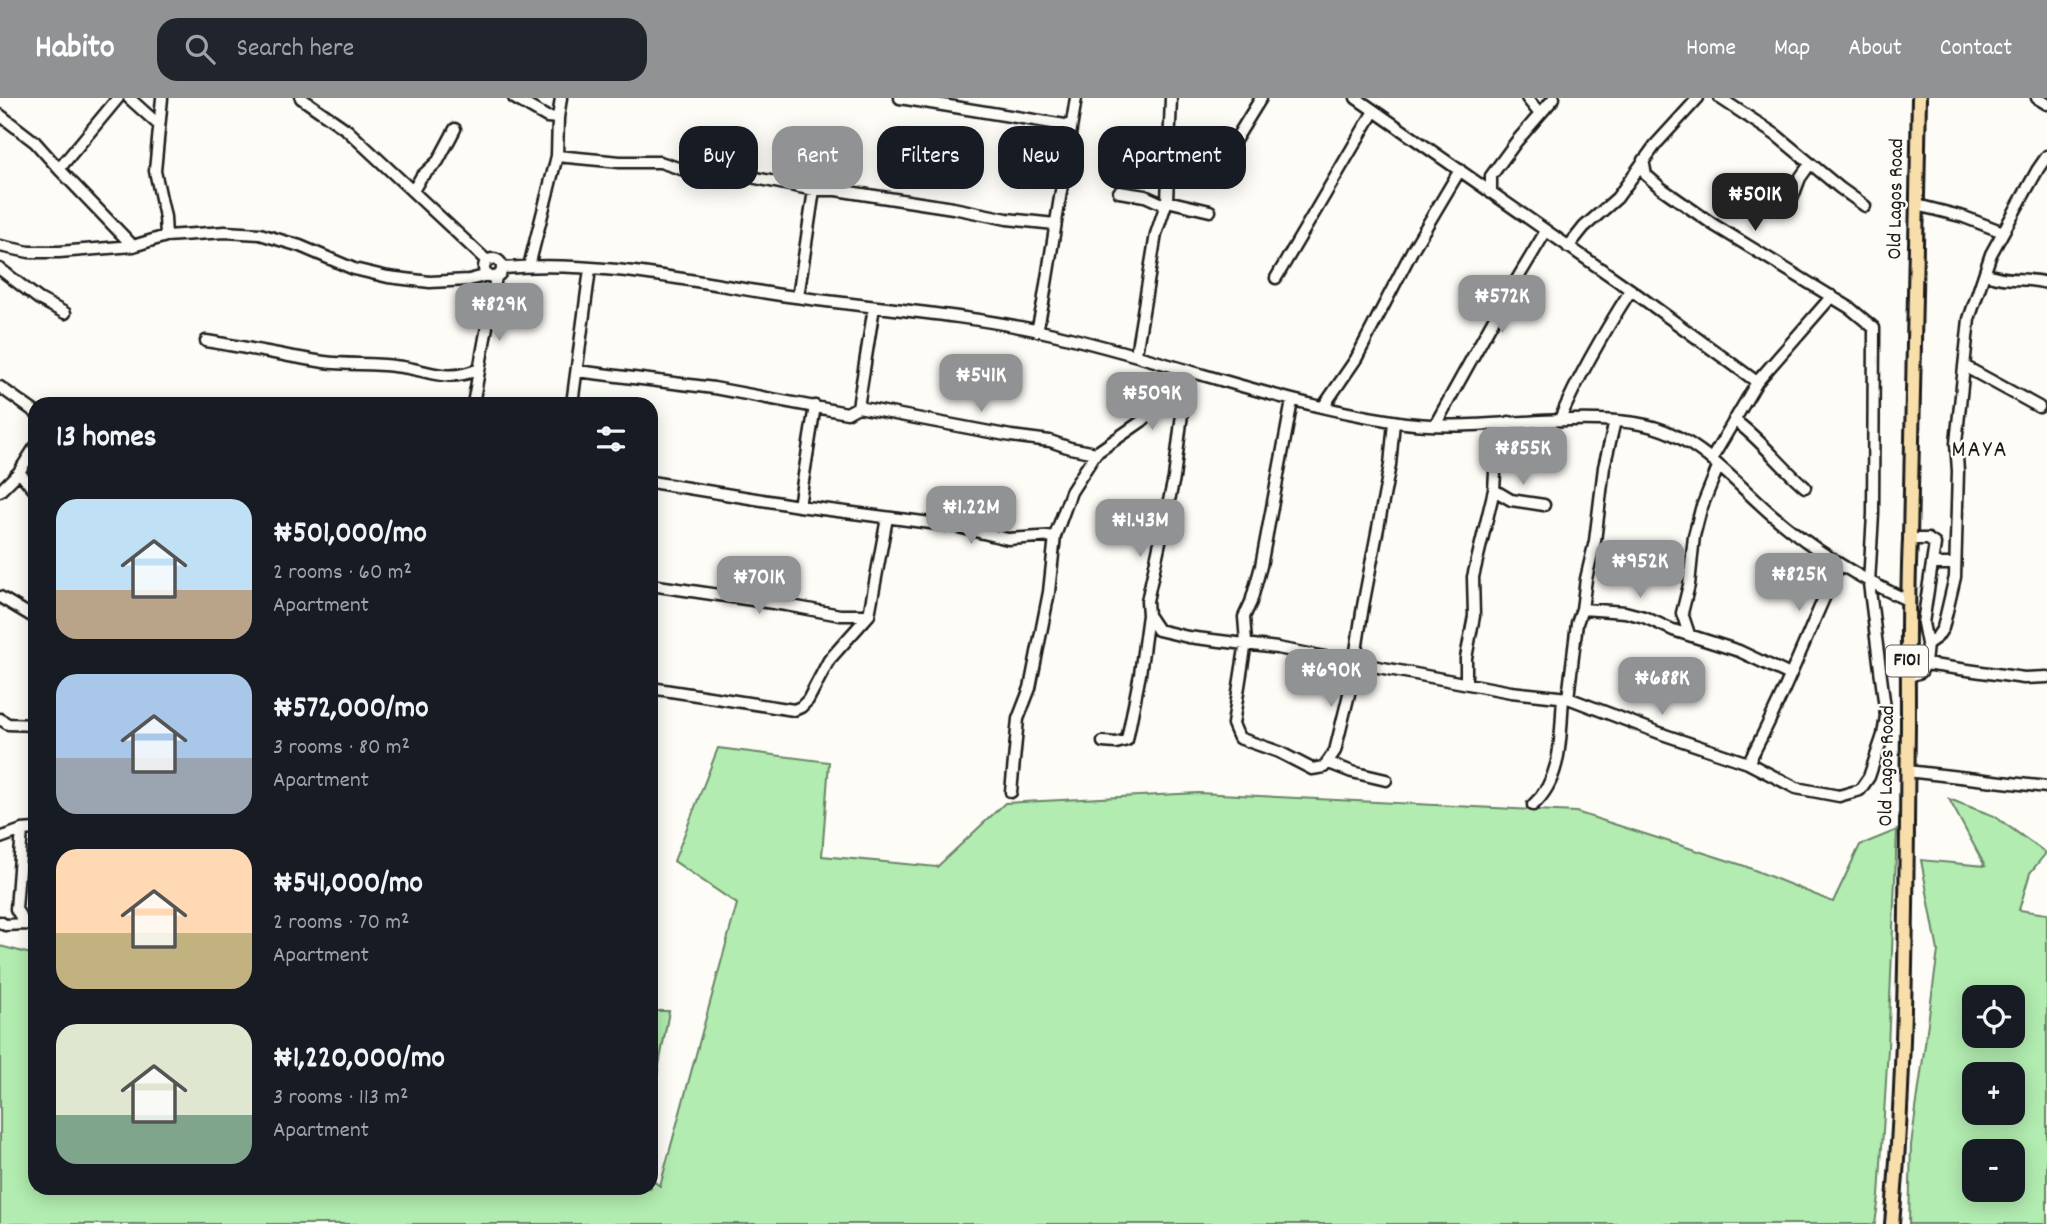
<!DOCTYPE html>
<html lang="en">
<head>
<meta charset="utf-8">
<style>
  :root { --surface:#171b24; --page:#20242c; --text:#f1f3f6; --muted:#9ea1a6; --accent:#919294 }
  body { margin:0; font-family:Dekko,sans-serif; background:var(--page); color:var(--text); height:100vh; display:flex; flex-direction:column; font-size:26px; white-space:nowrap }
  * { box-sizing:border-box; margin:0 }
  p { font-size:23px; color:var(--muted) }
  .icon { flex:none; width:38px; height:38px; fill:none; stroke:currentColor; stroke-width:2; stroke-linecap:round; stroke-linejoin:round }
  .map { position:relative; flex:1; overflow:hidden }
  .side { position:absolute; left:28px; top:299px; width:630px; height:798px; display:flex; flex-direction:column; background:var(--surface); border-radius:21px; box-shadow:0 4px 18px #0003 }
  .side>* { flex:none }
  .banner { position:absolute; left:679px; top:28px; width:665px; height:63px; display:flex; gap:14px }
  .controls { position:absolute; left:1962px; top:887px; display:grid; gap:14px }
  .controls a { display:grid; place-items:center; width:63px; height:63px; border-radius:14px; background:var(--surface); box-shadow:0 4px 18px #0003; font-size:35px }
  .price { position:absolute; translate:-50% -60px; padding:0 16px; border-radius:14px; background:var(--accent); color:#fff; font-size:23px; line-height:46px; filter:drop-shadow(0 2px 4px #0008) }
  .price::after { content:''; position:absolute; left:50%; top:42px; width:21px; height:16px; margin-left:-10px; background:inherit; clip-path:polygon(0 0,100% 0,50% 100%) }
  .price.on { background:#222; color:#fff }
  ul { padding:0; list-style:none }
  li { display:flex; align-items:center; gap:21px; height:175px; padding:0 28px }
  li span { display:grid; place-items:center; flex:none; width:196px; height:140px; border-radius:21px; color:#555 }
  li>.icon { margin-inline-start:auto }
  span .icon { width:84px; height:84px; fill:#fffc; stroke-width:1 }
  li b { font-size:30px }
  h2 { display:flex; justify-content:space-between; align-items:center; height:84px; padding:0 28px; font-size:30px }
  .pill { padding:0 24px; border-radius:21px; background:var(--surface); box-shadow:0 4px 18px #0003; font-size:24px; line-height:63px }
  .pill.on { background:var(--accent); color:#fff }
  header { display:flex; align-items:center; gap:42px; box-sizing:border-box; height:98px; padding:0 35px; background:var(--accent); color:#fff }
  header strong { font-size:33px }
  nav { display:flex; gap:38px; margin-inline-start:auto; font-size:24px }
  .search { width:490px; height:63px; background:var(--page); display:flex; align-items:center; gap:18px; box-sizing:border-box; padding:0 24px; border-radius:21px; color:var(--muted); font-size:26px }
  .map>svg:first-child { display:block }
  .green { fill:#b2ecb0; stroke:#678466; stroke-width:2; fill-rule:evenodd }
  .lines { fill:none; stroke-linecap:round; stroke-linejoin:round }
  .minor-casing { stroke:#1c1c1c; stroke-width:15 }
  .major-casing { stroke:#1c1c1c; stroke-width:18 }
  .minor { stroke:#fdfcf7; stroke-width:10 }
  .major { stroke:#f8deab; stroke-width:12 }
  .labels { text-anchor:middle; dominant-baseline:central; stroke-width:5; stroke-linejoin:round; paint-order:stroke }
  .shield { fill:#fdfcf7; stroke:#605f5e; stroke-width:2 }
  .shield-label { font-size:19px; font-weight:bold; fill:#1c1c1c }
  .street-label { font-size:21px; fill:#1c1c1c; stroke:#fdfcf7 }
  .quarter-label { font-size:24px; letter-spacing:2px; fill:#1c1c1c; stroke:#fdfcf7 }
</style>
</head>
<body>
<header>
<strong>Habito</strong>
<div class="search"><svg class="icon" aria-label="search" viewBox="0 0 24 24"><circle cx="10" cy="10" r="6"/><path d="M15 15l6 6"/></svg>Search here</div>
<nav><a>Home</a><a>Map</a><a>About</a><a>Contact</a></nav>
</header>
<div class="map">
<svg width="2047" height="1126" viewBox="0 0 2047 1126">
  <rect width="100%" height="100%" fill="#fdfcf7"/>
  <filter id="ink" filterUnits="userSpaceOnUse"><feTurbulence type="fractalNoise" baseFrequency=".0143" numOctaves="2"/><feDisplacementMap in="SourceGraphic" scale="14" xChannelSelector="R" yChannelSelector="G"/><feConvolveMatrix kernelMatrix="1 2 1 2 8 2 1 2 1" color-interpolation-filters="sRGB"/></filter>
  <g filter="url(#ink)">
    <path class="green" d="M718 650 829 664 822 758 937 769 1005 705 1198 695 1576 714 1742 767 1833 804 1860 747 1897 732 1888 950 1879 1099 1875 1126H0V848L35 857V1090H651V1081L660 1088 737 806 674 763Z
      M1949 701 1994 718 2046 755 2030 775 2019 812 2047 816V1126H1909L1911 1047 1938 853 1921 762 1985 768ZM1974 900H2012V938H1974ZM1974 976H2012V1015H1974ZM1974 1054H2012V1092H1974Z
      M651 913H669L651 1011Z"/>
    <g class="lines">
      <defs>
        <path id="minor" d="M118 0 59 71 133 148
          M129 0 159 27
          M162 0 155 73 165 119 166 138
          M301 0 347 32 487 163
          M514 0 547 19 558 20 557 58 529 168
          M900 0 1071 28
          M1356 0 1631 192 1757 284
          M1527 0 1540 16
          M1720 0 1776 37 1840 90 1865 108
          M2037 0 2047 6
          M0 17 35 44 59 71
          M558 20 561 0
          M1226 57 1261 0
          M557 58 620 64H660L687 73 727 74 814 92H836L953 110 1007 121 1055 126
          M413 93 421 79 438 63 455 31
          M1119 94 1145 98 1165 107
          M1491 95V78L1516 44 1554 0
          M1792 101 1800 80 1810 66
          M1167 103 1210 113
          M1917 107 1964 119 2003 134
          M0 148 29 154H59L133 148 166 138 225 134 260 136 300 148 354 171 388 179 430 184 469 182 488 177
          M1568 149 1584 129 1617 100 1656 46 1698 0
          M484 170a9 9 0 1 1 18 0a9 9 0 1 1-18 0Z
          M503 170C591 162 681 181 768 195 858 209 950 214 1040 233 1159 259 1272 304 1392 323 1460 335 1531 319 1599 322 1624 323 1649 325 1672 336 1709 353 1739 388 1770 415 1812 451 1856 479 1907 502
          M0 171 39 201 65 215
          M1985 175C2003 184 2027 179 2047 185
          M1276 180 1374 13
          M798 199 814 92
          M1037 233 1043 205 1076 0
          M206 243C245 249 284 258 324 264 347 267 371 265 394 268 429 271 444 286 479 271
          M1136 256 1156 136 1167 103 1171 0
          M1964 268 2039 309
          M577 273 714 290 847 315 858 309 1011 338 1050 343 1070 350 1096 355
          M0 289 35 314
          M1292 303 1261 468 1251 504 1244 519 1246 544 1233 626 1239 640 1279 654 1312 671 1324 669 1335 653 1350 592 1363 508 1390 367 1394 324
          M473 306 496 179
          M572 306 590 171
          M858 309 874 209
          M1323 309 1356 261 1413 151 1460 72
          M1560 321C1580 275 1604 234 1631 192
          M1734 322C1761 341 1780 368 1805 389
          M1435 327 1501 208 1546 133
          M1711 362 1757 284 1832 198
          M19 374 35 393
          M651 384 799 408 954 428 1008 441 1055 438
          M1494 392 1511 402 1544 407
          M0 393 19 374 35 349
          M799 408 815 308
          M1933 466H1954
          M651 487 786 507 840 517H868
          M0 499 35 520
          M1582 511 1625 514 1644 519 1673 532 1739 553 1790 577
          M1148 517 1158 532 1188 539 1277 550 1511 594 1568 600 1665 637 1748 665 1796 690 1839 698 1860 692 1869 679 1883 637 1886 618 1869 485 1873 416 1874 230 1850 210 1714 127 1661 90 1646 77 1643 62
          M1689 536 1682 515 1689 487 1694 438 1701 411 1718 369
          M1927 546 1937 539 1943 530 1955 479 1958 373 1956 345 1969 221 1991 156 2038 71 2047 58
          M1925 566 2024 580 2047 579
          M1907 579 1921 574 1925 566 1927 546 1923 525 1935 446 1928 441H1910
          M1466 585V560L1474 518 1473 479 1494 392 1496 358 1509 324
          M651 590 794 612 801 609 808 602 829 562 869 517 887 420
          M1568 600 1577 525 1582 511 1586 481 1595 443 1604 369 1615 323
          M0 621 8 626 35 627
          M1103 644 1116 645 1127 642 1140 576 1148 517 1147 503 1174 380 1186 284
          M1329 665 1352 674 1386 682
          M1748 665C1783 601 1808 533 1839 467
          M1907 673 2047 689
          M1011 694 1018 621 1030 590 1049 494 1055 438 1071 394 1096 355 1142 323 1186 284
          M1533 707C1563 680 1560 637 1563 600
          M22 732 16 811 25 826 35 828
          M0 740 22 732 35 731
          M0 824 5 827 25 826"/>
        <path id="major" d="M1892 1126C1907 960 1906 793 1908 627 1908 565 1907 504 1910 441L1919 0"/>
      </defs>
      <use href="#minor" class="minor-casing"/>
      <use href="#major" class="major-casing"/>
      <use href="#minor" class="minor"/>
      <use href="#major" class="major"/>
    </g>
  </g>
  <g class="labels">
    <rect class="shield" x="1886" y="547.5" width="42" height="31" rx="5"/>
    <g class="shield-label">
      <text x="1907" y="563">F101</text>
    </g>
    <g class="street-label">
      <text transform="translate(1897 101) rotate(-89)">Old Lagos Road</text>
      <text transform="translate(1888 668) rotate(-89)">Old Lagos Road</text>
    </g>
    <g class="quarter-label">
      <text x="1980" y="353">MAYA</text>
    </g>
  </g>
</svg>
<div class="controls">
<a><svg class="icon" aria-label="locate" viewBox="0 0 24 24"><circle cx="12" cy="12" r="6"/><path d="M12 2v4M12 18v4M2 12h4M18 12h4"/></svg></a>
<a>+</a>
<a>−</a>
</div>
<b class="price on" style="left:1755px;top:135px">₦501K</b>
<b class="price" style="left:1502px;top:237px">₦572K</b>
<b class="price" style="left:499px;top:245px">₦829K</b>
<b class="price" style="left:981px;top:316px">₦541K</b>
<b class="price" style="left:1152px;top:334px">₦509K</b>
<b class="price" style="left:1523px;top:389px">₦855K</b>
<b class="price" style="left:971px;top:448px">₦1.22M</b>
<b class="price" style="left:1140px;top:461px">₦1.43M</b>
<b class="price" style="left:1640px;top:502px">₦952K</b>
<b class="price" style="left:1799px;top:515px">₦825K</b>
<b class="price" style="left:759px;top:518px">₦701K</b>
<b class="price" style="left:1331px;top:611px">₦690K</b>
<b class="price" style="left:1662px;top:619px">₦688K</b>
<div class="banner">
<a class="pill">Buy</a>
<a class="pill on">Rent</a>
<a class="pill">Filters</a>
<a class="pill">New</a>
<a class="pill">Apartment</a>
</div>
<section class="side">
<h2>13 homes<svg class="icon" aria-label="filters" viewBox="0 0 24 24"><path d="M4 7h16M4 17h16"/><circle cx="9" cy="7" r="2"/><circle cx="15" cy="17" r="2"/></svg></h2>
<ul>
<li><span style="background:linear-gradient(#bfe0f5 65%,#b9a48a 0)"><svg class="icon" aria-label="home" viewBox="0 0 24 24"><path d="M3 11l9-7 9 7M6 9v11h12V9"/></svg></span><div><b>₦501,000/mo</b><p>2 rooms · 60 m²</p><p>Apartment</p></div></li>
<li><span style="background:linear-gradient(#a9c7e8 60%,#9aa5b1 0)"><svg class="icon" aria-label="home" viewBox="0 0 24 24"><path d="M3 11l9-7 9 7M6 9v11h12V9"/></svg></span><div><b>₦572,000/mo</b><p>3 rooms · 80 m²</p><p>Apartment</p></div></li>
<li><span style="background:linear-gradient(#ffd9b3 60%,#c2b280 0)"><svg class="icon" aria-label="home" viewBox="0 0 24 24"><path d="M3 11l9-7 9 7M6 9v11h12V9"/></svg></span><div><b>₦541,000/mo</b><p>2 rooms · 70 m²</p><p>Apartment</p></div></li>
<li><span style="background:linear-gradient(#dfe7d0 65%,#7fa58c 0)"><svg class="icon" aria-label="home" viewBox="0 0 24 24"><path d="M3 11l9-7 9 7M6 9v11h12V9"/></svg></span><div><b>₦1,220,000/mo</b><p>3 rooms · 113 m²</p><p>Apartment</p></div></li>
</ul>
</section>
</div>
</body>
</html>
